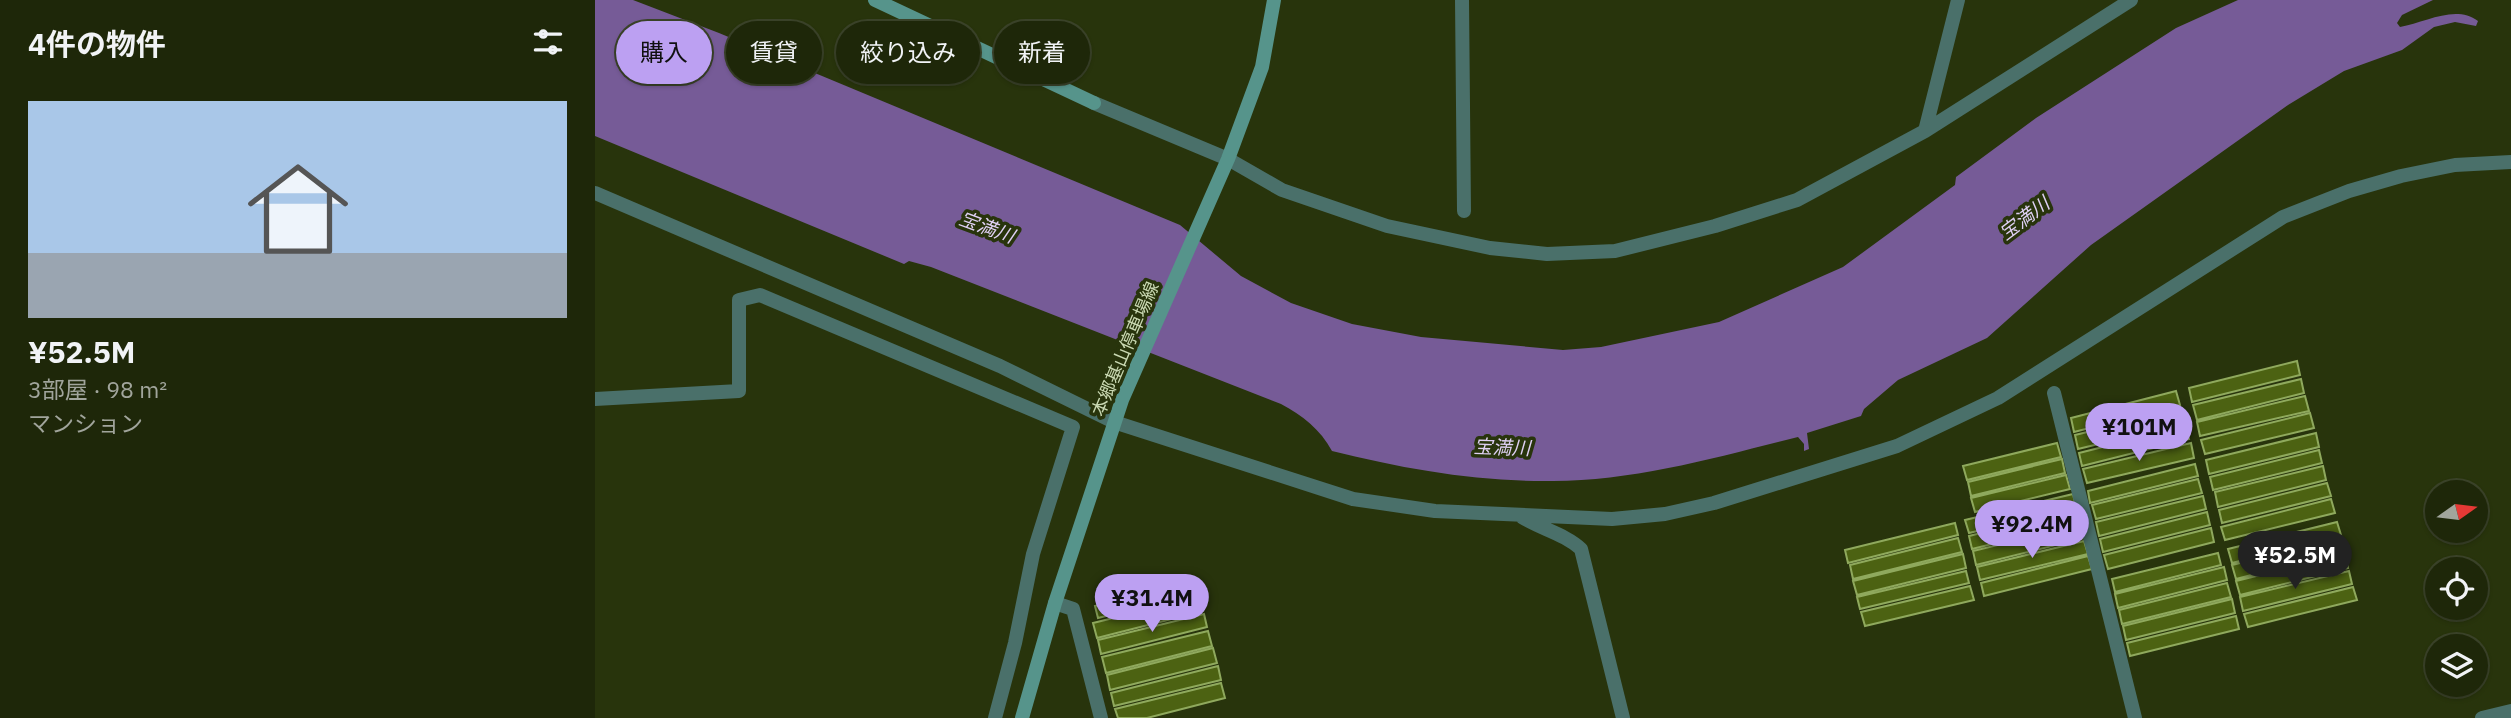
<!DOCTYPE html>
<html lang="ja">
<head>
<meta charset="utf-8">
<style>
  :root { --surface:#1e2709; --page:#262f12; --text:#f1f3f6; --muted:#a1a59c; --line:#3c442a; --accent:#bca0f2 }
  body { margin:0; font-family:"IBM Plex Sans","Noto Sans JP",sans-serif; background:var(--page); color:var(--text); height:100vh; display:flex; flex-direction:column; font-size:26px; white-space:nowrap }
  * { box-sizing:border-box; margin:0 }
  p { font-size:23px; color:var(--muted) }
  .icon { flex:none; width:38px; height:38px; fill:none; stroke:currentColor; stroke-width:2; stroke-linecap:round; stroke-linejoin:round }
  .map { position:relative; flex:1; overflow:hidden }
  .panel { display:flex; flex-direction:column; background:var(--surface); width:595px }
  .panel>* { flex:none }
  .banner { position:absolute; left:21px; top:21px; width:665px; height:63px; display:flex; gap:14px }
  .needle { width:46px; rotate:76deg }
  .fabs { position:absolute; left:1830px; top:480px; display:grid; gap:14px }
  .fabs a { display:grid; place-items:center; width:63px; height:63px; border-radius:50%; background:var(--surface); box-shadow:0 2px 5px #0004,0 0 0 2px var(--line); font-size:35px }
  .price { position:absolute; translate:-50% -60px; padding:0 16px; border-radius:24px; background:var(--accent); color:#111; font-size:23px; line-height:46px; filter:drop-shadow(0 2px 4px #0008) }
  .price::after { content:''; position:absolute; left:50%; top:42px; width:21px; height:16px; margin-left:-10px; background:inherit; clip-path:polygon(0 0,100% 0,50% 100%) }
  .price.active { background:#222; color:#fff }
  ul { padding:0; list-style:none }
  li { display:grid; align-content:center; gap:14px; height:371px; padding:0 28px }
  li span { display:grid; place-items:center; height:217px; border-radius:0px; color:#555 }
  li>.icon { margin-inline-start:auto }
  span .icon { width:126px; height:126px; fill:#fffc; stroke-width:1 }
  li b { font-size:30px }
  h2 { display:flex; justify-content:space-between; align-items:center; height:84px; padding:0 28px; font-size:30px }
  .pill { padding:0 24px; border-radius:32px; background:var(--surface); box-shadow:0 2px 5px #0004,0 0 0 2px var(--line); font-size:24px; line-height:63px }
  .pill.active { background:var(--accent); color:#111 }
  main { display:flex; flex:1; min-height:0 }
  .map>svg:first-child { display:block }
  .water { fill:#765b97 }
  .building { fill:#4c6212; stroke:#8fa95d; stroke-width:2 }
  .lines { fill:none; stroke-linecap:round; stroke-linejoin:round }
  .street { stroke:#4a706a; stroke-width:14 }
  .secondary { stroke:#56948b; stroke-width:14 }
  .labels { text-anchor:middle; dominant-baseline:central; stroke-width:7; stroke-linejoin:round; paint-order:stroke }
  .street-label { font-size:18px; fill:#cad9b3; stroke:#28340c }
  .water-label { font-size:19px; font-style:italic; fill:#dfd0f4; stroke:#28340c }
</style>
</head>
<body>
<main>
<section class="panel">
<h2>4件の物件<svg class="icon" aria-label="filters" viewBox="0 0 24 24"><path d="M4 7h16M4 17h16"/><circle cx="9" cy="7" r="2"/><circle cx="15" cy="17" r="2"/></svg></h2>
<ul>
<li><span style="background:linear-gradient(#a9c7e8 70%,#9aa5b1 0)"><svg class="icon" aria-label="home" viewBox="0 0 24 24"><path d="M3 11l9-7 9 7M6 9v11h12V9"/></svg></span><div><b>¥52.5M</b><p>3部屋 · 98 m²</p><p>マンション</p></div></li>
</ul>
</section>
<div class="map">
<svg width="1916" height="718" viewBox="0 0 1916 718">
  <rect width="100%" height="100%" fill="#28340c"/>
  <path class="water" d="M0 0H38L124 33 585 225 646 276 696 303 757 324 826 337 968 350 1006 347 1124 322 1248 267 1360 185 1361 177 1441 118 1581 28 1643 0H1838L1807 15 1802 23 1805 27C1830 23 1860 4 1883 21L1881 26 1860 22 1839 27 1807 50 1749 71 1693 105 1496 245 1392 338 1303 380 1269 409 1266 416 1212 433 1214 449 1209 451V444L1203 437C1123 457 1040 481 958 481 882 482 810 469 737 451 725 429 708 416 686 404L336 267 314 261 309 264 0 136Z"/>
  <path class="building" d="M1702 361 1705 375 1597 402 1594 388Z
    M1706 379 1709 393 1602 420 1598 405Z
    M1581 391 1585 405 1479 432 1476 418Z
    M1710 396 1714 411 1605 436 1602 422Z
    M1586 409 1590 423 1483 449 1480 435Z
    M1715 413 1719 428 1610 454 1606 440Z
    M1591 426 1594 439 1487 466 1484 453Z
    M1721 433 1724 447 1614 474 1611 460Z
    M1462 443 1466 457 1372 480 1368 466Z
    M1596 443 1599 458 1492 483 1488 469Z
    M1724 450 1727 463 1618 490 1615 477Z
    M1467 459 1470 473 1376 496 1373 482Z
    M1600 464 1603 476 1495 503 1493 491Z
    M1728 466 1731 480 1623 507 1620 492Z
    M1471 475 1475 489 1380 512 1376 498Z
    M1603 479 1607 493 1501 519 1497 505Z
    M1732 483 1736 496 1627 523 1624 510Z
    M1478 494 1481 507 1374 533 1370 520Z
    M1608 496 1611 509 1504 536 1501 522Z
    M1736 499 1740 513 1630 540 1626 527Z
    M1482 509 1485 522 1377 549 1374 536Z
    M1612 512 1615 525 1508 552 1505 539Z
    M1742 522 1746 535 1637 563 1633 549Z
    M1360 523 1363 535 1253 563 1250 550Z
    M1486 525 1489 538 1381 565 1378 551Z
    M1616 528 1619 542 1513 569 1509 555Z
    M1363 538 1367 552 1258 579 1255 565Z
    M1747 538 1750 551 1641 579 1637 565Z
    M1489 541 1493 554 1385 580 1382 567Z
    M1623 553 1626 565 1520 592 1517 579Z
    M1368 554 1371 568 1262 595 1258 581Z
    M1750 554 1753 568 1645 595 1641 581Z
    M1493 556 1497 569 1389 596 1386 583Z
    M1629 567 1632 580 1523 608 1520 594Z
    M1371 571 1374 583 1265 609 1262 597Z
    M1754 571 1757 584 1648 611 1645 597Z
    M601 581 604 593 503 618 500 606Z
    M1632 583 1636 597 1527 624 1524 610Z
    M1375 586 1379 600 1270 626 1266 612Z
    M1758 587 1762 600 1653 627 1649 614Z
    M604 597 608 611 502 638 498 623Z
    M1637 599 1640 613 1531 640 1528 626Z
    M609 614 612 627 506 654 503 640Z
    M1641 616 1644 629 1535 656 1532 643Z
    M613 631 617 646 511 673 507 657Z
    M618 648 622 663 515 690 512 675Z
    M623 666 626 680 519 706 516 693Z
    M626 683 630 698 552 718H523L520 709Z"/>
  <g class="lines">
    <path class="street" d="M867 0 869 211
      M499 103 633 159 687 190 792 226 895 248 952 254 1020 251 1120 226 1202 200 1330 131 1536 0
      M1330 131 1363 0
      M0 193 405 366 519 422 758 499 840 511 1017 519 1070 514 1119 503 1302 446 1403 398 1688 217 1754 191 1806 176 1860 165 1916 162
      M1459 393 1540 718
      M0 399 144 391V300L165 295 478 427 438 554 420 643 400 718
      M927 517C946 529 970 534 986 549L1028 718
      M460 603 478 609 506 718
      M1887 718 1916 711"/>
    <path class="secondary" d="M280 0 499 103
      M427 718 460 603 527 400 633 159 667 67 679 0"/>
  </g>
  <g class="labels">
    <g class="street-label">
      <text transform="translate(530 349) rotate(-67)">本郷基山停車場線</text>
    </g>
    <g class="water-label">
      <text transform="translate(1429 218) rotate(-37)">宝満川</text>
      <text transform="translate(392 227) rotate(20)">宝満川</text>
      <text transform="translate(907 447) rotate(2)">宝満川</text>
    </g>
  </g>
</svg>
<div class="fabs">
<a><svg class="needle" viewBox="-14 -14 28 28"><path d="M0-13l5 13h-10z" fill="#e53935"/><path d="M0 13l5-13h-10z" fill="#a1a59c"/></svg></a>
<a><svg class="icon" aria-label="locate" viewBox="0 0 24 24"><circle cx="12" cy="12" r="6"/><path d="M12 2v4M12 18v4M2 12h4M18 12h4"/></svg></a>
<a><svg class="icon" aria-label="layers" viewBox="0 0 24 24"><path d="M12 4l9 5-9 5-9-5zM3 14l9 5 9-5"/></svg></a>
</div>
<b class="price" style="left:1544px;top:463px">¥101M</b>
<b class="price" style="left:1437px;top:560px">¥92.4M</b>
<b class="price active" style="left:1700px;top:591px">¥52.5M</b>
<b class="price" style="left:557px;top:634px">¥31.4M</b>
<div class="banner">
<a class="pill active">購入</a>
<a class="pill">賃貸</a>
<a class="pill">絞り込み</a>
<a class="pill">新着</a>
</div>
</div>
</main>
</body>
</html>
